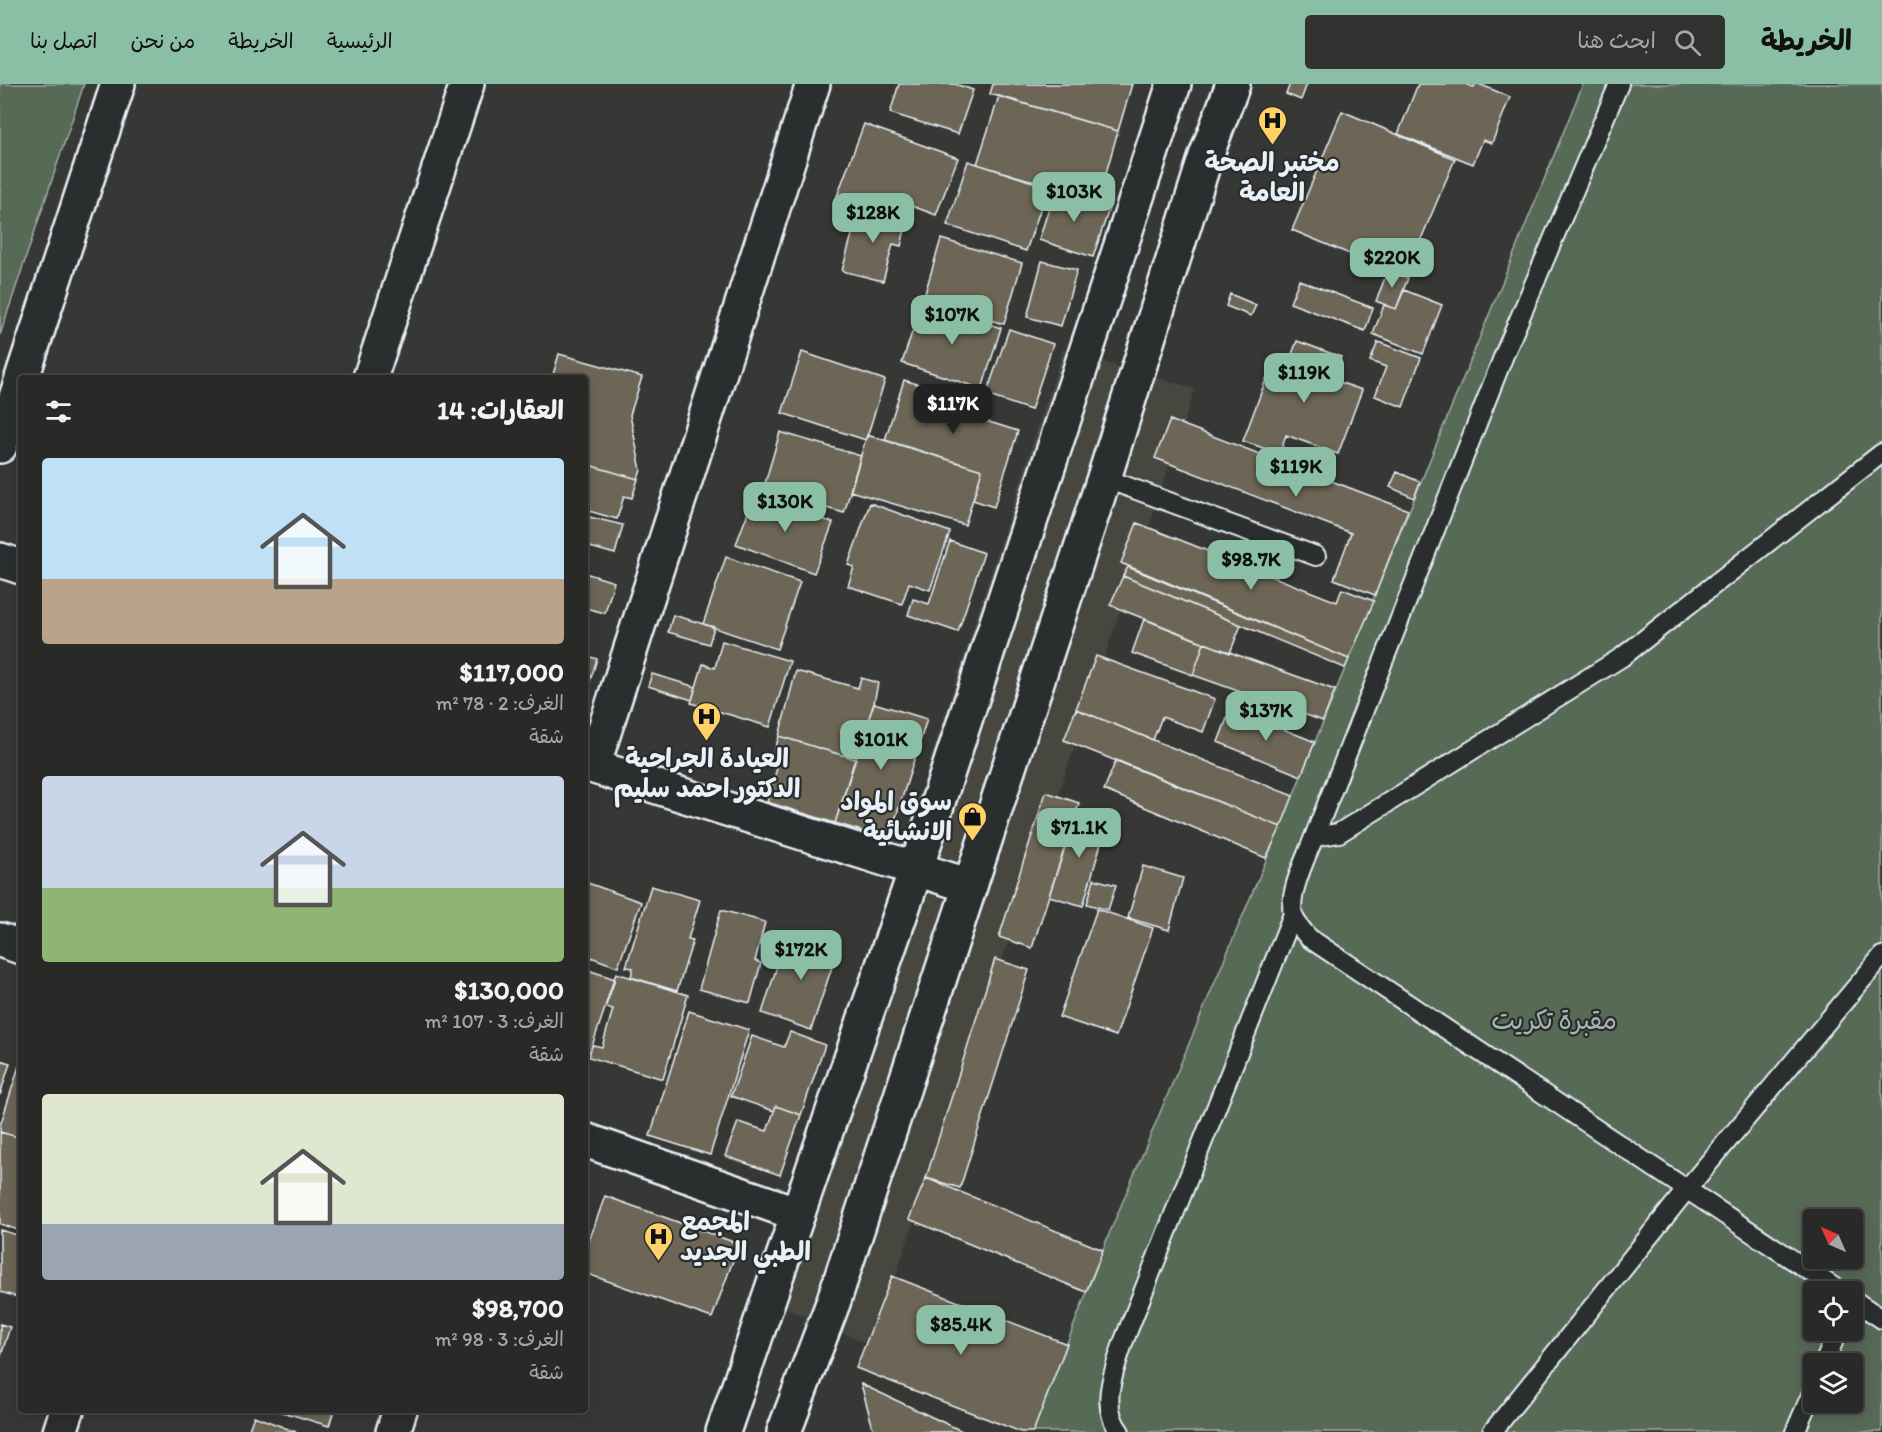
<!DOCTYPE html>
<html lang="ar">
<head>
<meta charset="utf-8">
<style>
  :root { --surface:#292a28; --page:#313230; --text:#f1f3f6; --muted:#a5a7a8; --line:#454645; --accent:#8abfa5 }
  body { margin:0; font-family:Itim,"Playpen Sans Arabic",sans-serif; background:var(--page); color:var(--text); direction:rtl; height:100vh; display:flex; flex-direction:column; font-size:22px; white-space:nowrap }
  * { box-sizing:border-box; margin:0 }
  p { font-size:20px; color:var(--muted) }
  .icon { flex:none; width:33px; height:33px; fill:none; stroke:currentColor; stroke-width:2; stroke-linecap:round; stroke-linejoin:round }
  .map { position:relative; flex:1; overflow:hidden; direction:ltr }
  .panel { position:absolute; left:18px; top:291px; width:570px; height:1038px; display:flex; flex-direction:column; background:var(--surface); border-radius:6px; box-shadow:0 3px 15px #0003,0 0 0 2px var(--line); direction:rtl }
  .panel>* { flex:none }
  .needle { width:39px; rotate:315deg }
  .tools { position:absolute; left:1803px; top:1125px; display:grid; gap:12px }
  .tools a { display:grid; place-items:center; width:60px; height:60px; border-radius:6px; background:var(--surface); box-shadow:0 3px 15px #0003,0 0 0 2px var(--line); font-size:30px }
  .price { position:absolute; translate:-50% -51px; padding:0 14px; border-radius:12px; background:var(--accent); color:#111; font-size:20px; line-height:39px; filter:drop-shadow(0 2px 3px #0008) }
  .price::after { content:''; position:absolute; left:50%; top:36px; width:18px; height:14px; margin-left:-9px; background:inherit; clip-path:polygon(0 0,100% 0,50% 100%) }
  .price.active { background:#222; color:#fff }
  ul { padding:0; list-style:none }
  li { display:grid; align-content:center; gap:12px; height:318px; padding:0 24px }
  li span { display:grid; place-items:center; height:186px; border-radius:6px; color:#555 }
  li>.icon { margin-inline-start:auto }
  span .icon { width:108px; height:108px; fill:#fffc; stroke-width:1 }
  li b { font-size:26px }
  h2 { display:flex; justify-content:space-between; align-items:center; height:72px; padding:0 24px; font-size:26px }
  header { display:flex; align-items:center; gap:36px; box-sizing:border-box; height:84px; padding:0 30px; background:var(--accent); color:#111 }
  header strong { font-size:28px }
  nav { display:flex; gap:33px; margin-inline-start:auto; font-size:21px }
  .search { width:420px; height:54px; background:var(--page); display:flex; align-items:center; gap:15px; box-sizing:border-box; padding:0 21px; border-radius:6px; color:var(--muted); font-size:22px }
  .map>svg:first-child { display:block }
  .built { fill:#474640 }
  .green { fill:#566b57; stroke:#9faea8; stroke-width:1.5; fill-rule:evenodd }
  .building { fill:#6d6656; stroke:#e8f1f8; stroke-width:1.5 }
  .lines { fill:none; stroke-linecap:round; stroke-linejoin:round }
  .service-casing { stroke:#e8f1f8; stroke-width:22 }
  .minor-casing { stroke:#e8f1f8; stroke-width:38 }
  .secondary-casing { stroke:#e8f1f8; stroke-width:38 }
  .service { stroke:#2a2d2e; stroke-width:18 }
  .minor { stroke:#2a2d2e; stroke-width:33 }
  .secondary { stroke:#2a2d2e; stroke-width:33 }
  .labels { text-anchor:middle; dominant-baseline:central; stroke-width:4.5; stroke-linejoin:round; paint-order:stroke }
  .poi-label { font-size:26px; font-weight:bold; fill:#e8f1f8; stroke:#2a2d2e }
  .park-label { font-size:26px; fill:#a6b5b0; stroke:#2a2d2e }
</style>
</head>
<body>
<header>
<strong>الخريطة</strong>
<div class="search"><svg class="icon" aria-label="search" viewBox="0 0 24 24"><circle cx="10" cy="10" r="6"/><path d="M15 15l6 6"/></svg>ابحث هنا</div>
<nav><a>الرئيسية</a><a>الخريطة</a><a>من نحن</a><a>اتصل بنا</a></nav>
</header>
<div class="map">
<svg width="1882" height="1348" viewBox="0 0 1882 1348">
  <rect width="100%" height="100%" fill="#373836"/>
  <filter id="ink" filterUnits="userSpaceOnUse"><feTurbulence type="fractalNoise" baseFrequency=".0167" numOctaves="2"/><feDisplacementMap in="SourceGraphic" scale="12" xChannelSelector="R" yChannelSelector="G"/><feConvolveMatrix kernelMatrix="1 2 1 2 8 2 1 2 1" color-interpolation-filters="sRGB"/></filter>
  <g filter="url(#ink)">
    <path class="built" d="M1063 266 1195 305 872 1262 757 1211Z"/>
    <path class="green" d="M0 0H84L0 251Z
      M1583 0H1882V1348H1033L1107 1155 1293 712ZM1814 1136H1852V1174H1814ZM1814 1208H1852V1246H1814ZM1814 1280H1852V1318H1814Z"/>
    <path class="building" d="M899 0H955L973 6 958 50 890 29Z
      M993 0H1132L1118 47 990 10Z
      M1290 0H1307L1301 16 1286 10Z
      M1418 0H1465L1474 3 1475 0H1479L1510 13 1492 59 1483 56 1473 80 1398 50Z
      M999 12 1118 47 1098 117 977 80Z
      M1342 27 1455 75 1405 193 1292 146Z
      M864 40 958 74 936 131 893 115 887 131 837 112Z
      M968 77 1048 103 1026 167 947 141Z
      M1055 104 1110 122 1093 173 1039 156Z
      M859 125 907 137 901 162 893 160 883 197 842 187Z
      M941 155 1022 179 1004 240 923 216Z
      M1042 177 1077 186 1061 242 1027 233Z
      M1388 186 1408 194 1396 225 1376 217Z
      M1299 196 1373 224 1365 247 1290 219Z
      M1404 206 1442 221 1423 270 1373 250 1384 221 1396 225Z
      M1230 210 1256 221 1251 232 1226 222Z
      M922 218 1001 244 982 305 902 279Z
      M1009 245 1053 260 1031 326 986 311Z
      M1297 257 1341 273 1333 296 1362 306 1338 370 1286 351 1280 370 1243 357 1268 290 1282 296Z
      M1378 258 1421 274 1403 323 1375 312 1386 283 1370 277Z
      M802 268 885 296 866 356 782 329Z
      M559 270 642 293 630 331 641 386 638 395 585 380V294H552Z
      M904 296 977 319 973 333 1018 347 994 423 973 416 982 386 885 356Z
      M1170 336 1408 426 1375 511 1334 495 1351 449 1155 374Z
      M780 348 861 372 844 429 763 406Z
      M867 351 982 386 965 441 850 407Z
      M585 380 638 395 632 414 624 412 617 435 585 426Z
      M1397 388 1420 398 1414 414 1390 403Z
      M755 410 833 439 814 489 736 460Z
      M870 419 950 448 930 506 909 499 902 520 848 502 854 483 848 481Z
      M585 432 623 441 615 470 590 463 585 481Z
      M1137 439 1337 518 1342 505 1374 517 1349 575 1121 479Z
      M950 457 984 469 958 548 908 531 913 515 929 520Z
      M726 473 800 498 777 565 703 540Z
      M1128 483 1349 575 1345 584 1123 492Z
      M585 489 614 498 605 529 585 524Z
      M1123 492 1241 541 1230 569 1110 521Z
      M673 531 714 543 709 560 668 548Z
      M1144 535 1204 559 1193 591 1132 569Z
      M722 557 790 577 770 643 691 619 703 580 715 584Z
      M1204 559 1335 606 1323 637 1193 591Z
      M585 571 597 575 585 613Z
      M1096 572 1215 615 1203 648 1162 633 1153 656 1076 625Z
      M796 587 858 604 861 594 878 599 874 619 855 675 779 652Z
      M652 590 696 603 692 616 648 602Z
      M874 619 927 635 889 755 835 739Z
      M1231 624 1315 658 1301 692 1218 658Z
      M1076 625 1293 712 1281 743 1064 656Z
      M779 652 855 675 835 739 767 718 777 684 770 682Z
      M1116 676 1281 743 1266 774 1104 706Z
      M1046 708 1079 719 1032 864 999 853Z
      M1077 727 1108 735 1083 822 1049 812Z
      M1143 782 1183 794 1169 846 1128 834Z
      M1094 795 1116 801 1108 826 1087 820Z
      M585 798 641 818 618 883 585 871Z
      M651 802 700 816 688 855 693 856 677 907 631 893 633 884 626 883Z
      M1097 825 1153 844 1116 952 1059 933Z
      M721 826 765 838 755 877 761 879 750 919 699 905Z
      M794 847 839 862 811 946 762 929 777 882 782 883Z
      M995 875 1029 886 960 1104 926 1094Z
      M585 885 615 895 590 968 585 966Z
      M616 889 688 911 663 995 589 973 592 961 602 963 613 925 605 923Z
      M689 927 749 946 710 1071 650 1052Z
      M790 948 825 961 801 1031 776 1022 774 1027 731 1012 752 952 784 963Z
      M0 976 10 979 0 1011Z
      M19 982H21V1054L0 1048V1042Z
      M776 1022 801 1031 780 1091 725 1072 738 1038 767 1047Z
      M0 1048 21 1054V1147L0 1140Z
      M926 1094 1103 1166 1086 1208 909 1135Z
      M605 1112 739 1160 712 1234 585 1189V1168Z
      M0 1146 21 1152V1214L0 1208Z
      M892 1192 1067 1260 1033 1348H1021L856 1284Z
      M0 1240 10 1243 0 1275Z
      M861 1300 964 1348H874Z
      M276 1326H334L329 1342Z
      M254 1332 296 1348H248Z"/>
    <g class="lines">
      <defs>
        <path id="service" d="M1619 0 1504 271 1314 753C1306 774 1288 809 1293 831 1296 840 1303 847 1309 854L1841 1208
          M1104 394 1316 472
          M1314 753 1339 749 1622 573 1882 369
          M1852 1215 1882 1235
          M1824 1280 1838 1246
          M1120 1348C1099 1321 1114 1288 1123 1259L1293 830
          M1492 1348 1687 1105 1882 872
          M1795 1348 1814 1304"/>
        <path id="minor" d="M22 294 118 0
          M370 294 467 0
          M0 362 21 298
          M0 476 21 483
          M585 680 970 802
          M593 682 813 0
          M0 856 21 863
          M585 1056 798 1130
          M60 1348 67 1326
          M393 1348 400 1326"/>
        <path id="secondary" d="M723 1348 916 785 1174 0
          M784 1348 833 1219 1104 394 1206 72 1233 0"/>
      </defs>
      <use href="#service" class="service-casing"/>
      <use href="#minor" class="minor-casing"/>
      <use href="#secondary" class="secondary-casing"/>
      <use href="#service" class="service"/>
      <use href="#minor" class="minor"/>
      <use href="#secondary" class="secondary"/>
    </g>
  </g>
  <defs>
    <symbol id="hospital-pin" viewBox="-11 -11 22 30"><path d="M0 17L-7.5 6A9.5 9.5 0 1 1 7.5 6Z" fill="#ffd166" stroke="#2a2d2e"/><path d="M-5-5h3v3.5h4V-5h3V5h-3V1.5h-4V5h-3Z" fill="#111"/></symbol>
    <symbol id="shop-pin" viewBox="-11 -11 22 30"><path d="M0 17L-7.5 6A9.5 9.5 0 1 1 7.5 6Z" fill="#ffd166" stroke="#2a2d2e"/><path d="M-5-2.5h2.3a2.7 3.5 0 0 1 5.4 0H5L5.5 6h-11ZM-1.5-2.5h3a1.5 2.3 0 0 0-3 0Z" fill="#111"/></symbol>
  </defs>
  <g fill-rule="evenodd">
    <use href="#hospital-pin" x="1256" y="20" width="33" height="45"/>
    <use href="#hospital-pin" x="690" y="616" width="33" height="45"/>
    <use href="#shop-pin" x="956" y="716" width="33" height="45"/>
    <use href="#hospital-pin" x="642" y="1136" width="33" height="45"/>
  </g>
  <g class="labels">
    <g class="poi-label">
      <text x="1272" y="78">مختبر الصحة<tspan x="1272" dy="30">العامة</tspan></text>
      <text x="707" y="674">العيادة الجراحية<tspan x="707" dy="30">الدكتور احمد سليم</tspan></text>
      <text x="952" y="717" text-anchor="end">سوق المواد<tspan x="952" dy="30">الانشائية</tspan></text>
      <text x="680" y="1137" text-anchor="start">المجمع<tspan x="680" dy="30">الطبي الجديد</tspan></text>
    </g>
    <g class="park-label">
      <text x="1554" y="936">مقبرة تكريت</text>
    </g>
  </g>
</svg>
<div class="tools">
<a><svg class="needle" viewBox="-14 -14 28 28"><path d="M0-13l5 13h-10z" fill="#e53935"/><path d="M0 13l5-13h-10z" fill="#a5a7a8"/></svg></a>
<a><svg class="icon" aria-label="locate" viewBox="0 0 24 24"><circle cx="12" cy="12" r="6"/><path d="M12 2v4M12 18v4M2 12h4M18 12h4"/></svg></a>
<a><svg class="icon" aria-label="layers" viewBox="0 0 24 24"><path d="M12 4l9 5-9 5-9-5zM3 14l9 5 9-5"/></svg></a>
</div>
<b class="price" style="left:1074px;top:139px">$103K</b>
<b class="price" style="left:873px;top:160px">$128K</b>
<b class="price" style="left:1392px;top:205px">$220K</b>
<b class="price" style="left:952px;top:262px">$107K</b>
<b class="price" style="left:1304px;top:320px">$119K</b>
<b class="price active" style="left:953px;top:351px">$117K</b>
<b class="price" style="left:1296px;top:414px">$119K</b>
<b class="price" style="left:785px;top:449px">$130K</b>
<b class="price" style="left:1251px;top:507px">$98.7K</b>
<b class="price" style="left:1266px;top:658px">$137K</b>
<b class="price" style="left:881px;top:687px">$101K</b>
<b class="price" style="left:1079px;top:775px">$71.1K</b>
<b class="price" style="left:801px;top:897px">$172K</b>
<b class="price" style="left:961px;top:1272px">$85.4K</b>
<section class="panel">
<h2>العقارات: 14<svg class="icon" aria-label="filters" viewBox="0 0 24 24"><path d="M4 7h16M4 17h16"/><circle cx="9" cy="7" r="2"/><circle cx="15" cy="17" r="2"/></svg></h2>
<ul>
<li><span style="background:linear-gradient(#bfe0f5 65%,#b9a48a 0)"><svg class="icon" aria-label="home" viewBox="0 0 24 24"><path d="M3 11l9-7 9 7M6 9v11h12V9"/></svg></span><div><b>$117,000</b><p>الغرف: 2 · 78 m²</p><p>شقة</p></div></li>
<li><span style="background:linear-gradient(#c9d6e8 60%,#8fb573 0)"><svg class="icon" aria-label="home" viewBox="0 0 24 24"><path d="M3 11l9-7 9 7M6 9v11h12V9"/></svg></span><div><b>$130,000</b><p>الغرف: 3 · 107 m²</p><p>شقة</p></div></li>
<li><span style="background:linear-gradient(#dfe7d0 70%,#9aa5b1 0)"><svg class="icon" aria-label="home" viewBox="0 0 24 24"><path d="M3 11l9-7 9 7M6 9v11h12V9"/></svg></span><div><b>$98,700</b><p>الغرف: 3 · 98 m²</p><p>شقة</p></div></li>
</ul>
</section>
</div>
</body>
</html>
